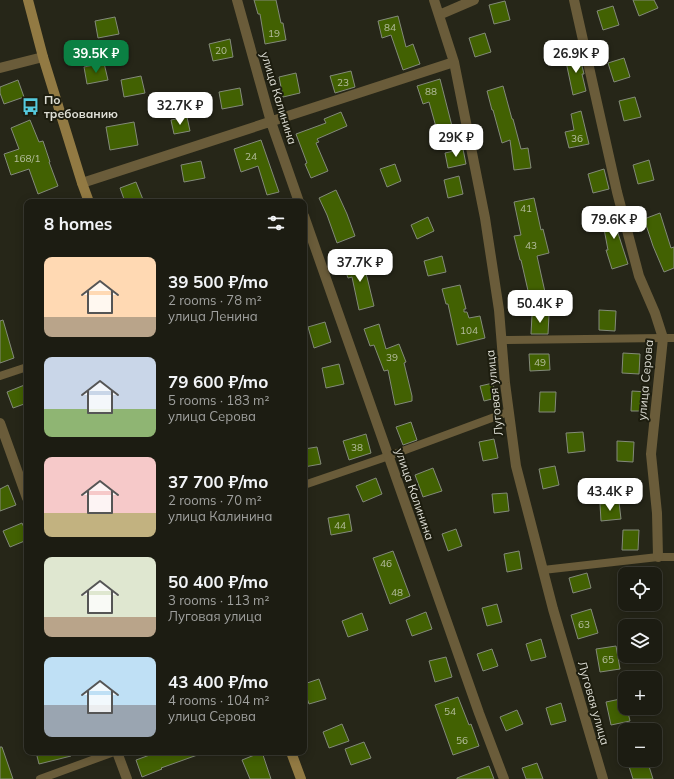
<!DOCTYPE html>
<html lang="en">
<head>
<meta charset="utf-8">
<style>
  :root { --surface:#1c1c12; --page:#292920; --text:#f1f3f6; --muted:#a0a19f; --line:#3a3a32; --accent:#0b8043 }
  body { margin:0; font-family:Mulish,sans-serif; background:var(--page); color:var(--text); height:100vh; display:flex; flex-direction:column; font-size:15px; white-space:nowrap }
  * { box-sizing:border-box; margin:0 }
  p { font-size:13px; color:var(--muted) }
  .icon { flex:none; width:22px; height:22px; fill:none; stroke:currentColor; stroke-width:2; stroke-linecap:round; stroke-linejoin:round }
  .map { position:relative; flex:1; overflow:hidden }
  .details { position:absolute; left:24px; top:199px; width:283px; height:556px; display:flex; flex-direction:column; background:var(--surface); border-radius:8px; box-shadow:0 2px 10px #0003,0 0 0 1px var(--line) }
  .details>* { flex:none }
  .tools { position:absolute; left:618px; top:567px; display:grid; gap:8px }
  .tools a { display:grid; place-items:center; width:44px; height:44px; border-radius:8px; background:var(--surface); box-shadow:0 2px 10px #0003,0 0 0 1px var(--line); font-size:20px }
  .price { position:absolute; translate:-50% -34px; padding:0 9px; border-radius:8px; background:#fff; color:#222; font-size:13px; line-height:26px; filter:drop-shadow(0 1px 2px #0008) }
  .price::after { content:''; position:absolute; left:50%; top:24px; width:12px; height:9px; margin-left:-6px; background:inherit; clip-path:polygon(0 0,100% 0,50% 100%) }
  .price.selected { background:var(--accent); color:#fff }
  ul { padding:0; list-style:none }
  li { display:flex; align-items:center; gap:12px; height:100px; padding:0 20px }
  li span { display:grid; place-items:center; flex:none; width:112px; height:80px; border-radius:8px; color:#555 }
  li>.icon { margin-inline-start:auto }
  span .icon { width:48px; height:48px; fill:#fffc; stroke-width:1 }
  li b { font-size:17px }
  h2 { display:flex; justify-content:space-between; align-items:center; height:48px; padding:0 20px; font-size:17px }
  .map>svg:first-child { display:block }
  .building { fill:#426102; stroke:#838a7a }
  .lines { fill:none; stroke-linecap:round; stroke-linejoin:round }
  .lane { stroke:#6a5c3a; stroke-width:8 }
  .street { stroke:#6a5c3a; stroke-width:10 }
  .secondary { stroke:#927a43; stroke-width:10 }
  .labels { text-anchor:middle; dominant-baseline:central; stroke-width:4; stroke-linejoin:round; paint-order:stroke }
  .number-label { font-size:10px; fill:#b6bea0 }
  .street-label { font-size:12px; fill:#ddddd4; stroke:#1d1d0f }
  .poi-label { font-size:12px; font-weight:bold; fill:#ddddd4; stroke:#1d1d0f; text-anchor:start }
</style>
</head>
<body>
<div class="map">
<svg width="674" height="779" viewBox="0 0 674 779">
  <rect width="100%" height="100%" fill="#262618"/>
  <path class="building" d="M254 0H276L281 23H283L286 40 265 44 260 14H258Z
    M633 0H654L658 8 639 16Z
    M505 1 510 20 494 24 489 5Z
    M613 6 619 25 603 30 597 11Z
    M398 16 406 47 413 44 420 64 403 70 391 35 382 38 378 21Z
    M115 17 119 34 98 38 95 21Z
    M485 33 491 52 475 57 469 38Z
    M230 39 233 57 213 61 209 44Z
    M579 54 584 74H582L586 91 573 95 565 57Z
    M624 58 630 77 614 82 608 63Z
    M104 63 108 80 87 84 84 67Z
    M351 71 355 87 335 93 330 76Z
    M296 73 300 93 283 97 279 77Z
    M141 76 145 93 124 97 121 80Z
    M440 79 453 130 438 134 429 102 423 104 417 86Z
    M18 80 24 97 4 104 0 93V87Z
    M503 86 512 119H513L521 149 528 148 531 168 514 170 510 140 502 143 493 110H492L487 91Z
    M240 88 243 105 222 109 219 92Z
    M635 97 641 117 624 121 619 101Z
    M581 111 589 144 569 148 565 132 574 130 571 114Z
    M341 112 347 126 317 139 319 142 316 143 328 171 311 178 305 164 307 163 296 134 326 123 324 119Z
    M187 117 190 131 174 134 171 120Z
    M30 120 39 142 43 141 50 162H49L58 186 38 194 29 169 11 175 4 154 19 149 11 128Z
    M134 122 138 145 110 150 106 127Z
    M261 140 279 192 267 195 258 166 241 172 234 149Z
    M463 149 466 164 448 168 445 153Z
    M649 160 654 180 638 184 633 165Z
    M201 161 205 178 184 182 181 165Z
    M395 164 401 181 387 187 380 169Z
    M604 169 609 189 593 193 588 174Z
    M459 176 463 194 448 198 444 180Z
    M136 182 144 202H125L120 188Z
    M336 190 347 214 355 236 337 243 327 215 319 198Z
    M534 198 541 230 543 229 549 253 537 256 545 292 529 295 521 260H520L514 236 521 235 514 202Z
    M615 210 620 230H617L628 264 612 269 606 250H608L601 213Z
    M660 213 671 248 674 247V268L664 272 653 246 644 219Z
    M428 217 434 231 417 239 411 225Z
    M442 256 446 272 428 276 424 261Z
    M360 257 367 277 374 306 359 310 352 277 348 278 343 264Z
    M460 285 466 309H464V312H467L469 318 480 316 485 338 457 345 448 304H446L442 289Z
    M599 310 616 311 615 331 599 330Z
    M532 315H549L548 334H531Z
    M3 320 14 358 0 363V321Z
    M325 322 331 342 314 348 308 327Z
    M379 324 386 349 399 344 406 362 404 363 412 396V401L395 405 388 370 384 371 374 345 370 346 364 329Z
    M623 353 640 354 639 374 622 373Z
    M529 354H549L550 370 530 371Z
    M339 364 344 384 326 388 322 368Z
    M493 383 496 398 484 401 480 386Z
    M27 384V403L13 408 7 392Z
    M632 391 648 392 647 411H631Z
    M540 392H556L555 412H539Z
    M411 422 417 440 403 445 396 427Z
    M583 432 585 451 568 453 566 433Z
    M366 434 371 453 349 460 343 441Z
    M494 439 498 458 483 461 479 442Z
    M617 441 634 442 633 462 617 461Z
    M317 447 321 464 304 467V449Z
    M555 466 559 485 543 489 539 469Z
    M433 468 442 491 423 497 415 475Z
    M376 478 382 494 363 502 356 486Z
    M8 485 16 505 0 511V489Z
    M507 493 509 511 494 513 492 494Z
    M619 502 621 519 601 521 600 504Z
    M349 514 352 531 331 535 328 518Z
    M22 523 27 534V540L10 547 3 531Z
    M456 529 462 546 448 551 442 534Z
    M623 530H639L638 550H622Z
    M393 551 410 596 390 604 373 558Z
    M519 551 522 569 507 572 504 554Z
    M587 573 591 588 573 593 569 578Z
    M497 604 502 622 487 626 482 608Z
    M591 609 598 633 578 639 571 615Z
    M426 612 432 629 412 636 406 620Z
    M362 613 368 630 348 637 342 621Z
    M541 639 546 657 531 661 526 644Z
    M616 646 620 669 600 672 596 649Z
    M492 649 498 666 483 671 477 654Z
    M446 657 452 677 435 682 429 661Z
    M319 679 326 699 309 704 304 689V684Z
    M458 697 469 725 471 724 479 746 453 755 435 705Z
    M625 698V708H627L630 721 611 725 606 702Z
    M561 703 566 721 551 725 546 708Z
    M517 710 523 724 506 731 500 717Z
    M342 724 349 741 329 748 323 732Z
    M364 742 371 758 351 765 345 749Z
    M0 747H2L13 779H0Z
    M36 752H71V756L39 764Z
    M158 752H202L203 753 161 768 162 769 142 777 136 760Z
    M262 752 271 779H250L242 760Z
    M627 760H647L653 779H633Z
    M537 763 543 779H526L522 768Z
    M489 766 494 779H457V778Z"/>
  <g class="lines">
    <path class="lane" d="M501 340 663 338H674
      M0 376 27 367
      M304 485 389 456 508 412
      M543 570 658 557H674
      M40 779 114 752"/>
    <path class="street" d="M237 0 271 122 299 202
      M434 0 454 62 485 218 499 310 505 383 516 466 553 609 603 779
      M574 0 617 192 639 276 655 313 663 338 651 454 657 513 658 557
      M439 15 474 0
      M0 68 43 57
      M82 183 454 62
      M304 216 479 713 504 779
      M0 423 27 498
      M117 752 127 779"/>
    <path class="secondary" d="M28 0 43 57 82 183 89 202
      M291 752 301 779"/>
  </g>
  <defs>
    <symbol id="bus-bare" viewBox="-9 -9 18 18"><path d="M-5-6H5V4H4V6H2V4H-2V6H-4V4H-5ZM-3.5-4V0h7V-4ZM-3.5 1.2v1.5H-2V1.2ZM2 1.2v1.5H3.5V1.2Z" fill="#55cade" stroke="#1d1d0f" stroke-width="2.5" paint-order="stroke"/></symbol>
  </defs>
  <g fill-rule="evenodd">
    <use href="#bus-bare" x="18" y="94" width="25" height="25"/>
  </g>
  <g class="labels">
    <g class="number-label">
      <text x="390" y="27">84</text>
      <text x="274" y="33">19</text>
      <text x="221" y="50">20</text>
      <text x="343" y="82">23</text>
      <text x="431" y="91">88</text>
      <text x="577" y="138">36</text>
      <text x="251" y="156">24</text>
      <text x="27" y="158">168/1</text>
      <text x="526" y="208">41</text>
      <text x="531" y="245">43</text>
      <text x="469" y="330">104</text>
      <text x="392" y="357">39</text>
      <text x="540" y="362">49</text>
      <text x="357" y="447">38</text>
      <text x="340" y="525">44</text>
      <text x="386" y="563">46</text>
      <text x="397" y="592">48</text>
      <text x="584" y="624">63</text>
      <text x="608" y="659">65</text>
      <text x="450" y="711">54</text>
      <text x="462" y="740">56</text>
    </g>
    <g class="street-label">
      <text transform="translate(279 98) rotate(73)">улица Калинина</text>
      <text transform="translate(645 380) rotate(-85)">улица Серова</text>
      <text transform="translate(494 393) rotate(-96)">Луговая улица</text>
      <text transform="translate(415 494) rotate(71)">улица Калинина</text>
      <text transform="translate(594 703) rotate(74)">Луговая улица</text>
    </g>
    <g class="poi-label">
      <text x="44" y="99">По<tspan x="44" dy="14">требованию</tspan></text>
    </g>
  </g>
</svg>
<div class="tools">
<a><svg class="icon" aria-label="locate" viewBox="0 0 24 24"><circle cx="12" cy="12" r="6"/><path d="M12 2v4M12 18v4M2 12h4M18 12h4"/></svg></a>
<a><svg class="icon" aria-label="layers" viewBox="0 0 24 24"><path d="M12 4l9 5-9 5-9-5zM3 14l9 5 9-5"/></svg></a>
<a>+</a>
<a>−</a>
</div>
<b class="price selected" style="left:96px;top:74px">39.5K ₽</b>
<b class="price" style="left:576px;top:74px">26.9K ₽</b>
<b class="price" style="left:180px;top:126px">32.7K ₽</b>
<b class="price" style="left:456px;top:158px">29K ₽</b>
<b class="price" style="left:614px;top:240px">79.6K ₽</b>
<b class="price" style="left:360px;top:283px">37.7K ₽</b>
<b class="price" style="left:540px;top:324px">50.4K ₽</b>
<b class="price" style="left:610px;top:512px">43.4K ₽</b>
<section class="details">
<h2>8 homes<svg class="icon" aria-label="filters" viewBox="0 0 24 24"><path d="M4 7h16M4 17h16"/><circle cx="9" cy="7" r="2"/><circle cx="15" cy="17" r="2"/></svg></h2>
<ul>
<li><span style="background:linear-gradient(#ffd9b3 75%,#b9a48a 0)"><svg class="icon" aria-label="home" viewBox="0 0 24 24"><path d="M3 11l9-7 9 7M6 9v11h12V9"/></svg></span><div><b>39 500 ₽/mo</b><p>2 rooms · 78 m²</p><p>улица Ленина</p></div></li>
<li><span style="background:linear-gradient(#c9d6e8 65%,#8fb573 0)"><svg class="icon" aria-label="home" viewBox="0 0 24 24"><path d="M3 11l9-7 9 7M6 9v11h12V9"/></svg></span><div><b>79 600 ₽/mo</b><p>5 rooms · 183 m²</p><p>улица Серова</p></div></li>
<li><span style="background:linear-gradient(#f6c9c9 70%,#c2b280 0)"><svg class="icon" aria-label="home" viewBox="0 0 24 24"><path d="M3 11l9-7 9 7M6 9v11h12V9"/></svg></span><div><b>37 700 ₽/mo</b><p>2 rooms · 70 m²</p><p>улица Калинина</p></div></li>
<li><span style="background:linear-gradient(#dfe7d0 75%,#b9a48a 0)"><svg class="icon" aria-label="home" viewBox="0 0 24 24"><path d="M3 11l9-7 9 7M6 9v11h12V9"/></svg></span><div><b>50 400 ₽/mo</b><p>3 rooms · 113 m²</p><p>Луговая улица</p></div></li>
<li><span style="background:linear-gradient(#bfe0f5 60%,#9aa5b1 0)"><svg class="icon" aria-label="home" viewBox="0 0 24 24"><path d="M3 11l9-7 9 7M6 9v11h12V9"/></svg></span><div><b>43 400 ₽/mo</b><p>4 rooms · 104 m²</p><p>улица Серова</p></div></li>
</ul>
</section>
</div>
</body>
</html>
